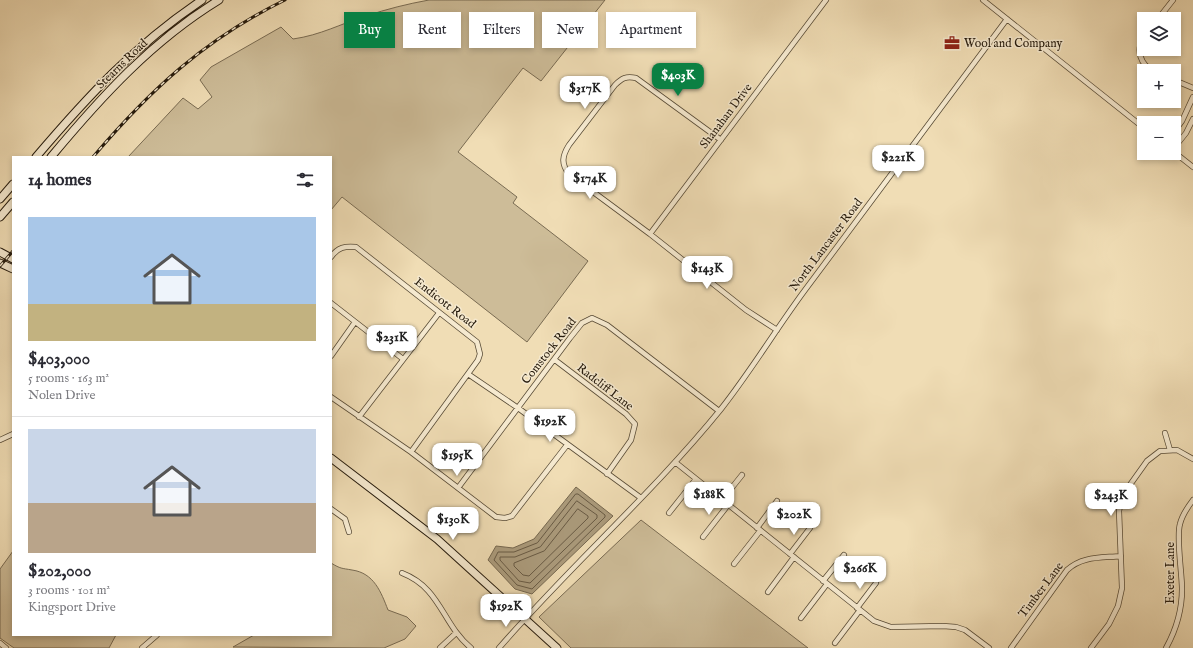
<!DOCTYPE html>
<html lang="en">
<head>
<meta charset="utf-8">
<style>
  :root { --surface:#fff; --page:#f2f2f3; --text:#2b2b33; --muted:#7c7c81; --line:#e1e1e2; --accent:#0b8043 }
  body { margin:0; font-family:"IM FELL English",serif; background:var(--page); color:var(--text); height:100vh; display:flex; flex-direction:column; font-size:15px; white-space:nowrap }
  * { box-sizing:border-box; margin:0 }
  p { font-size:13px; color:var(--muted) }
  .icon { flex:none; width:22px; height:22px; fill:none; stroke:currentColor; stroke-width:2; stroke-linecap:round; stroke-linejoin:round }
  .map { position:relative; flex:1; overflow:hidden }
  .sheet { position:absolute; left:12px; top:156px; width:320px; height:480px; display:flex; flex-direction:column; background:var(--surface); border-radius:0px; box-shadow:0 2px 6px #0003 }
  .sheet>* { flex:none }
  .hud { position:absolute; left:344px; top:12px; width:380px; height:36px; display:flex; gap:8px }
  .buttons { position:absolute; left:1137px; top:12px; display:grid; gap:8px }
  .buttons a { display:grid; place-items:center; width:44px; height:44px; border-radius:0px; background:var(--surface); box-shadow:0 2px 6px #0003; font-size:20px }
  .price { position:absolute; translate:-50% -34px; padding:0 9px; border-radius:8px; background:#fff; color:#222; font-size:13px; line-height:26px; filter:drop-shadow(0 1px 2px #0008) }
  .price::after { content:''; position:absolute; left:50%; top:24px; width:12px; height:9px; margin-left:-6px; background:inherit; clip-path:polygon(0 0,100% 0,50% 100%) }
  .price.active { background:var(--accent); color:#fff }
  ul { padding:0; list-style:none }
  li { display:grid; align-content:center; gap:8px; height:212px; padding:0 16px }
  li+li { border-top:1px solid var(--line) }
  li span { display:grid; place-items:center; height:124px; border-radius:0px; color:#555 }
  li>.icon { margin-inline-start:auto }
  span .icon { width:72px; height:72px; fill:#fffc; stroke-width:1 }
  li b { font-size:17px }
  h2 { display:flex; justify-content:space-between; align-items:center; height:48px; padding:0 16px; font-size:17px }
  .chip { padding:0 14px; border-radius:0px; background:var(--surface); box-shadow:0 2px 6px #0003; font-size:14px; line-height:36px }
  .chip.active { background:var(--accent); color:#fff }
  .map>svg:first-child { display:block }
  .green { fill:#cdbc98; stroke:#796b52 }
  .water { fill:#ab9b7c; stroke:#75674f }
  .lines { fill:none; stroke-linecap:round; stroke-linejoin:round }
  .shore { stroke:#685a44; stroke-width:1 }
  .street-casing { stroke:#584b36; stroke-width:6 }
  .secondary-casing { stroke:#251a0c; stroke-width:9 }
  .street { stroke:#f5e9cf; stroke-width:4.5 }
  .secondary { stroke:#f5e9cf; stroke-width:7 }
  .rail-casing { stroke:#251a0c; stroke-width:3 }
  .rail { stroke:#f5e9cf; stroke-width:1.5; stroke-dasharray:4.5; stroke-linecap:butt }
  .labels { text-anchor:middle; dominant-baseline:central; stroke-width:3; stroke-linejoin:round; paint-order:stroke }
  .poi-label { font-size:12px; fill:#251a0c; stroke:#f5e9cf; text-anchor:start }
  .street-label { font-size:12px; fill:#251a0c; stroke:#f5e9cf }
</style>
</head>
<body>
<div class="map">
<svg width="1193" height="648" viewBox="0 0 1193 648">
  <rect width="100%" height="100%" fill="#f0ddb5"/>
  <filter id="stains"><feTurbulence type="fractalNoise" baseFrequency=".005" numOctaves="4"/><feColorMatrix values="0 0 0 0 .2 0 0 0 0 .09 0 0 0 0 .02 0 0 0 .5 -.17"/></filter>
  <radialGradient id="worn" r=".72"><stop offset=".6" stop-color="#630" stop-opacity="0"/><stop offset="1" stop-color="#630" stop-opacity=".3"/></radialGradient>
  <path class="green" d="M429 0H605L541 81 523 68 458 152 517 197 513 203 588 261 527 342 342 197 331 210V157H128L183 98 198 109 212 97 200 80 211 67 281 27 293 39C321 35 340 24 366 16 387 9 407 4 429 0Z
    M641 520 808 648H571L539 617Z
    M13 551V635H116L109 648H14L0 638V569Z
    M331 563C341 569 341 568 352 570 374 573 381 592 388 610L407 617 416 626 405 639 384 648 233 647 254 635H331Z"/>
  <path class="water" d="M576 487 613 516 532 594 515 589 488 560 496 546 513 548 534 539Z"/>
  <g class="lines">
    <path class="shore" d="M576 494H578L605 515V517L532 589 517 585 494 560 498 552H514L537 543Z
      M577 501 597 515V518L530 583 519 581 500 560V557H515L540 547Z
      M578 509 588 516V518L529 576 523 575 514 566V563L544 551Z"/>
    <defs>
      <path id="street" d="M983 0 1144 128
        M1158 19 1173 0
        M1144 38C1135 50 1141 65 1153 71
        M1174 80 1193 88
        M1174 132 1182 121 1193 97
        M721 140 636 78C626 76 622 78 615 85L569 145C562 156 561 164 569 174L650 234 826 0
        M1174 148 1186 133 1193 119
        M1174 152 1193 167
        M650 234 746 310 777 330
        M331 257C338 247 345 246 356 247L477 342 480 354 478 360 411 452
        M331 303 403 359
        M331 356 355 322
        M555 360 626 414 635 424 631 440 607 474
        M468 374 518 408 641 498
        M331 397 411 452 496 517 505 518 512 516 567 445
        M359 417 439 313
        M1165 433 1170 450
        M0 440 13 434
        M675 462 874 621 891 627 943 626 956 627 965 630 989 648
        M458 488 570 338 582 323 592 318 607 325 719 411
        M722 500 742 475
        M331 509 345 519 349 532
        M669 513 696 479
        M757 528 777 501
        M703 537 728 505
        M790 554 810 528
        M734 564 760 531
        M402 573C441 588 442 624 471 648
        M823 581 844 555
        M768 592 794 557
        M857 608 876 583
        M801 618 827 584
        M0 643 6 648
        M835 643 860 610
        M142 648 157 635
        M440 648 456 633
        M499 648C570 566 652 494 721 409 751 371 776 329 805 290 872 199 940 110 1007 19
        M1011 648 1067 570C1082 556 1101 558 1121 556
        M1091 648 1109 624 1118 606 1122 588 1119 511 1122 496 1147 461 1160 451 1177 450 1193 459
        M1166 648C1176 630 1182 610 1182 589 1182 573 1176 537 1180 524 1182 515 1187 508 1193 500"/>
      <path id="secondary" d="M36 157C88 96 135 45 202 0
        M51 157C101 97 152 41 219 0
        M0 199 13 184
        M0 217 13 202
        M0 252 13 259
        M0 263 13 269
        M331 458 437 539 557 648"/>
    </defs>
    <use href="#street" class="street-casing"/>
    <use href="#secondary" class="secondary-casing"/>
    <use href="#street" class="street"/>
    <use href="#secondary" class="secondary"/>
    <defs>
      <path id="rail" d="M93 157C150 90 205 39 285 0
        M0 266 13 251"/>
    </defs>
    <use href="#rail" class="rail-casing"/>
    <use href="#rail" class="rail"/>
  </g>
  <defs>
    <symbol id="office-bare" viewBox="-9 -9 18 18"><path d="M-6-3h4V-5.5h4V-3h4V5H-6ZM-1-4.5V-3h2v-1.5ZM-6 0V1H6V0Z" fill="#8f2418" stroke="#f5e9cf" stroke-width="2.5" paint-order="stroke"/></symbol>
  </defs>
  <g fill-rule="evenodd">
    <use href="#office-bare" x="941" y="32" width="22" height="22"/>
  </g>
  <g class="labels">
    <g class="poi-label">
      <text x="964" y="43">Wool and Company</text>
    </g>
    <g class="street-label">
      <text transform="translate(122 64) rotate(-44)">Stearns Road</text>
      <text transform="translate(726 116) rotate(-53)">Shanahan Drive</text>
      <text transform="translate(826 245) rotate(-53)">North Lancaster Road</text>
      <text transform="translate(445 303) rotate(38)">Endicott Road</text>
      <text transform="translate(549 351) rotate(-52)">Comstock Road</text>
      <text transform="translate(605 387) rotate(38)">Radcliff Lane</text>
      <text transform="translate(1170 573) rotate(-90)">Exeter Lane</text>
      <text transform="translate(1041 590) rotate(-53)">Timber Lane</text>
    </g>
  </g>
  <rect width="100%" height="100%" filter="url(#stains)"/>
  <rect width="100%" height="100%" fill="url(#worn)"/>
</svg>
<div class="buttons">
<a><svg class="icon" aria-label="layers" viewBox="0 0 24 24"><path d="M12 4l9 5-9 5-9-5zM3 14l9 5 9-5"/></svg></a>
<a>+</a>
<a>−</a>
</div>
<b class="price active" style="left:678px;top:97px">$403K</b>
<b class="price" style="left:585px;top:110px">$317K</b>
<b class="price" style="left:898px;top:179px">$221K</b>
<b class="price" style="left:590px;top:200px">$174K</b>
<b class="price" style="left:707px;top:290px">$143K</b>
<b class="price" style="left:392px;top:359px">$231K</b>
<b class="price" style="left:550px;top:443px">$192K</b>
<b class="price" style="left:457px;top:477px">$195K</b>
<b class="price" style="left:709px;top:516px">$188K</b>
<b class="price" style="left:1111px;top:517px">$243K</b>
<b class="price" style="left:794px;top:536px">$202K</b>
<b class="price" style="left:453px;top:541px">$130K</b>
<b class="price" style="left:860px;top:590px">$266K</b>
<b class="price" style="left:506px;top:628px">$192K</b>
<div class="hud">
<a class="chip active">Buy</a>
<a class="chip">Rent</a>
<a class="chip">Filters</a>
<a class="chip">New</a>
<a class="chip">Apartment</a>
</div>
<section class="sheet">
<h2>14 homes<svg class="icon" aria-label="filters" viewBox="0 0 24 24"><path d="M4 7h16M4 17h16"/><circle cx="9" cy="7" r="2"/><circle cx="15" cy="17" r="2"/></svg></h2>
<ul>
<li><span style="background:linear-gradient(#a9c7e8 70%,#c2b280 0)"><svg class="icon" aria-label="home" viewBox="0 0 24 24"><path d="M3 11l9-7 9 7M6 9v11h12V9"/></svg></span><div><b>$403,000</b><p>5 rooms · 163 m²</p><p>Nolen Drive</p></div></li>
<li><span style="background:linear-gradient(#c9d6e8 60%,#b9a48a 0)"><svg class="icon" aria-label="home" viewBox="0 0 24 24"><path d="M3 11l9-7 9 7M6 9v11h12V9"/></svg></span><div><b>$202,000</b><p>3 rooms · 101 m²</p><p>Kingsport Drive</p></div></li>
</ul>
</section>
</div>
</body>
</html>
